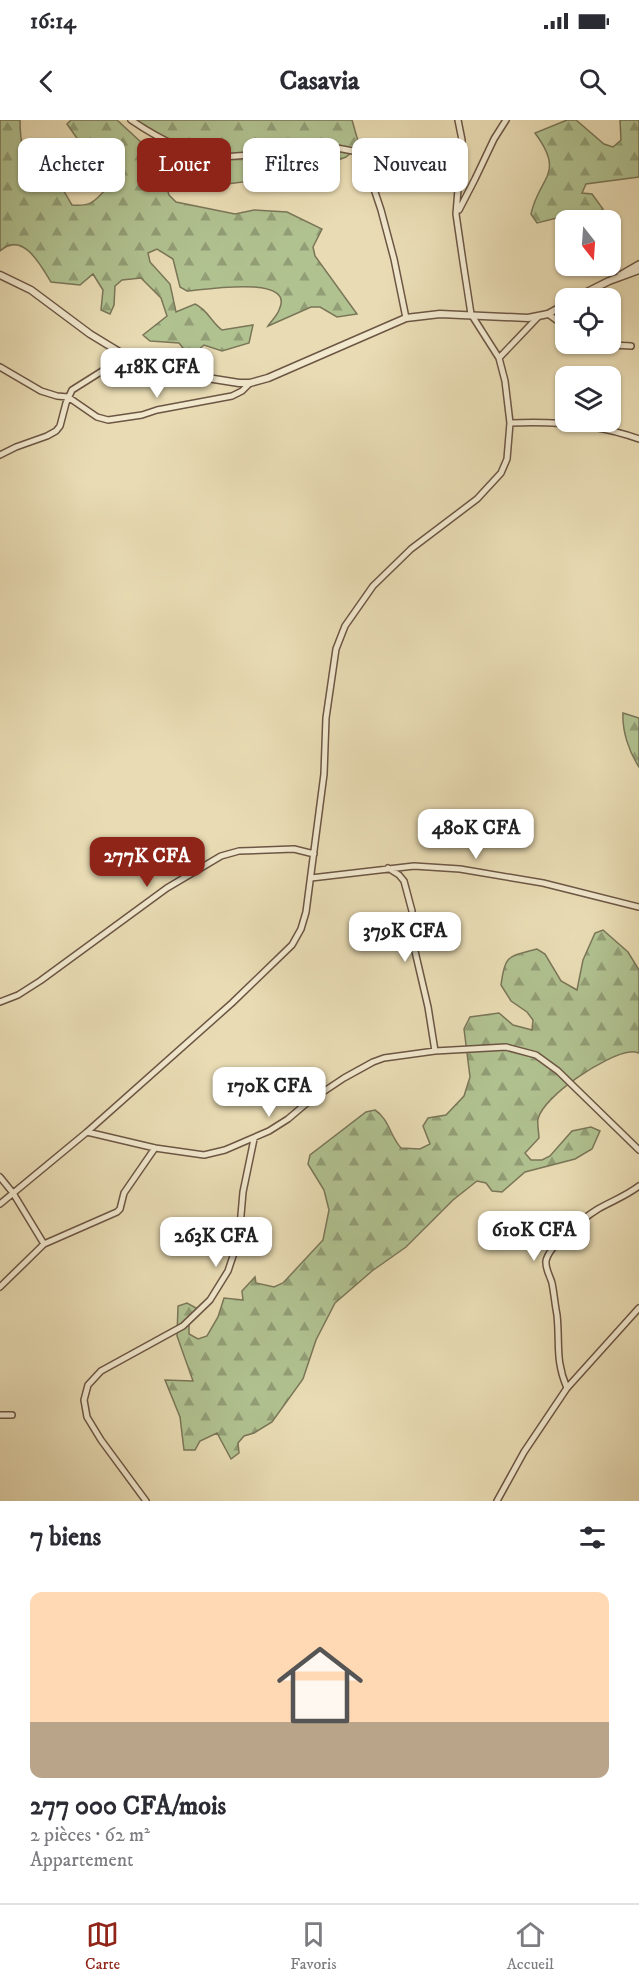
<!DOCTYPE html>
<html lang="fr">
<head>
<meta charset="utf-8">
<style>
  :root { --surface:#fff; --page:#f7f7f7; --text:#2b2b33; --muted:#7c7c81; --line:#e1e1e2; --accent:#8f2418 }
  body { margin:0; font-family:"IM FELL DW Pica",serif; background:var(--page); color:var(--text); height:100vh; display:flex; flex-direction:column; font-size:22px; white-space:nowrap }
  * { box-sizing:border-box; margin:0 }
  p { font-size:20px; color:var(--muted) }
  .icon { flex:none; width:33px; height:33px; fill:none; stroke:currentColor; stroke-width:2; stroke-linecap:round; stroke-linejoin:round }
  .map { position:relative; height:1381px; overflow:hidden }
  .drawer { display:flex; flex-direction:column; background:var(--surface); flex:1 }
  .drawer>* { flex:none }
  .guide { position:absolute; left:18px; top:18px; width:603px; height:54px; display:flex; gap:12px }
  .needle { width:39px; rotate:163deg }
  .fabs { position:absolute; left:555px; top:90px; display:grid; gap:12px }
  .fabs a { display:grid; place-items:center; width:66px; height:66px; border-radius:12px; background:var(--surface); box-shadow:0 2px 4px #0004; font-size:30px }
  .price { position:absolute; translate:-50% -51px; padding:0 14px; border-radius:12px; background:#fff; color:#222; font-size:20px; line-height:39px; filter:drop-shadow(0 2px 3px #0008) }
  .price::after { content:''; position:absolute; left:50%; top:36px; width:18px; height:14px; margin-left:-9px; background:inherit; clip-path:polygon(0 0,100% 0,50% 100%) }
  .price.selected { background:var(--accent); color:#fff }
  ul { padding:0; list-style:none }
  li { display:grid; align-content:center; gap:12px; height:318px; padding:0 30px }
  li span { display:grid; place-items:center; height:186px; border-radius:12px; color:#555 }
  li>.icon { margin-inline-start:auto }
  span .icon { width:108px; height:108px; fill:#fffc; stroke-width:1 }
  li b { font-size:26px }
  h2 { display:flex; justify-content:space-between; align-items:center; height:72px; padding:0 30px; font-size:26px }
  .pill { padding:0 21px; border-radius:12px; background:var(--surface); box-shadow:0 2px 4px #0004; font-size:21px; line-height:54px }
  .pill.selected { background:var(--accent); color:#fff }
  .status { display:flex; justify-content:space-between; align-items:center; height:42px; padding:0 30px; background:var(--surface); direction:ltr }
  .status svg { height:16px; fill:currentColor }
  header { display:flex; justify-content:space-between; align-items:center; height:78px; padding:0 30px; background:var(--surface); font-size:27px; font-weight:700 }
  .dock { display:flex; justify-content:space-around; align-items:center; height:84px; border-top:2px solid var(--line); background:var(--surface); font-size:16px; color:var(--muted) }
  .dock a { display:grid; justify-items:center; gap:3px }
  .dock .selected { color:var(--accent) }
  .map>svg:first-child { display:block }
  .forest { fill:url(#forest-firs); stroke:#7a7658; stroke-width:1.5 }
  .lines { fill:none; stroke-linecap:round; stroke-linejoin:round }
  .minor-casing { stroke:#6c5644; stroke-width:8 }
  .tertiary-casing { stroke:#6c5644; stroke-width:9 }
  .minor { stroke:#f1e8ce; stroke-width:5 }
  .tertiary { stroke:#f1e8ce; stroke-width:6 }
</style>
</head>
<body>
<div class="status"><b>16:14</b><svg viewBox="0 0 49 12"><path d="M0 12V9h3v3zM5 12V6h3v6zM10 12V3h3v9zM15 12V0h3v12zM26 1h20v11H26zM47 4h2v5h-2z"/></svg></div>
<header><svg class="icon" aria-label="back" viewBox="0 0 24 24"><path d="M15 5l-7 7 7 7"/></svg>Casavia<svg class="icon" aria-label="search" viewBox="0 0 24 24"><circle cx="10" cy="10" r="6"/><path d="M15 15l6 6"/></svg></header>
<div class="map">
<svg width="639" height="1381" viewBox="0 0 639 1381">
  <defs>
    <pattern id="forest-firs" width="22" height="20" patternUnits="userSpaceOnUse" patternTransform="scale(1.5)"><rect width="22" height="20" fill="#b1c291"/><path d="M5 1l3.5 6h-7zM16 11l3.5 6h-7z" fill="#929e76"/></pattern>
  </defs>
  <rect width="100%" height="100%" fill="#e9dcb4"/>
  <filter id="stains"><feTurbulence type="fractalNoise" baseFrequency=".00333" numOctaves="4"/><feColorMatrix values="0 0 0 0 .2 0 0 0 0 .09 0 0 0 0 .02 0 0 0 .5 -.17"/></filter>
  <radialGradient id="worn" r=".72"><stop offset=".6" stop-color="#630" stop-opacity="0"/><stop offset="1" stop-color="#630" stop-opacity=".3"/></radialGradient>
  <path class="forest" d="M0 0H20C20 13 21 36 32 46 38 51 47 51 53 57 61 64 66 75 72 85 91 87 95 81 107 68L105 58 67 4 71 0H117L158 38 169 75 176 82 235 94 254 90 287 92 322 109 313 127 315 136 357 194 337 197 320 187H311L268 206C271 201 277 196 279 190 297 154 202 170 187 171L180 167 173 139 157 129 148 133 150 142 170 164 176 192 195 184C208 190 211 202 222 210L253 205 249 223 222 231 204 225 190 237 179 223 150 221 143 215 167 196 161 178 141 158 122 160 115 166 114 185 110 194 101 190 103 170 93 154 80 165 51 162C41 146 23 110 0 131Z
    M131 0H352L358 21 353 31 346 37 297 55 227 64 208 63 184 41 178 27Z
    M567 0H576L604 24 613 27 621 20 620 0H639V57L586 64 582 73 592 74 603 89 595 95 565 96 537 103 531 94C539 56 566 55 535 13Z
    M623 593 639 598V647C629 632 622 611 623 593Z
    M603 810 628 832 639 850V933C636 932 633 931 630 932 607 934 543 976 538 999 537 1005 539 1013 539 1018L525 1033 531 1040H542L550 1036 572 1011 591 1007 600 1011 592 1029 575 1039 525 1052 502 1072 492 1071 486 1063 477 1061 453 1080 406 1127 372 1151 335 1183 316 1220 303 1259 272 1302 254 1313 244 1316 238 1323 239 1333 231 1339 217 1313 200 1321 195 1330H184L180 1297 165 1260 193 1261 177 1216 178 1186 187 1183 196 1188V1197L189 1204V1214L198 1219 207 1216 218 1197 224 1178 243 1180 242 1171 255 1157 256 1163 274 1167 283 1163 323 1120 329 1090 324 1070 308 1044 310 1035 366 992 375 990C389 999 390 1016 401 1028L420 1029 430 1024 423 1006 428 998 446 995 464 976 470 957 464 909 470 897 499 893 513 905 532 910 533 900 527 892 511 881 501 865C505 834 508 837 537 829L545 834 561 861 577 870 583 840 595 813Z"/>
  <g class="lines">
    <defs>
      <path id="minor" d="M131 0C159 19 189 35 223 37L337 28 353 31 362 37 365 42 381 90 394 139 406 198
        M459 90 475 59 494 19 506 0
        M620 155 639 144
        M548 194 566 207
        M593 224C604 228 619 224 631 226
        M499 238 538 197
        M0 247 41 271 57 276 68 277 97 297 108 300 142 295 157 290 232 276 242 271 250 263
        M510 303C553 301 598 304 639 319
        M0 335 16 327 47 316 56 311 60 306 66 283 72 270 126 236
        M388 748 399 755 404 761 412 791 414 827 428 887 435 931
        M311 758 414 746 460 749 543 763 639 787
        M0 882 18 875 40 861 167 768 221 736 239 731 294 729 314 734
        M87 1012 155 1028 204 1035 225 1030 269 1011 288 999 308 982 344 958 373 942 384 938 435 931 506 927 536 935 558 951 639 1030
        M0 1057 13 1073 44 1124
        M0 1084 87 1012 232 883 292 825 301 809 306 792 324 654 326 598 336 529 345 506 373 466 411 429 477 379 501 353 507 339 510 303 505 261 499 238 471 194 463 142 456 94 462 20 458 0
        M0 1167 44 1124 117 1092 120 1089 124 1073 155 1028
        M567 1268C555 1240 560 1224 557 1195 555 1185 554 1173 552 1163 550 1156 545 1148 546 1141 549 1125 585 1097 598 1089 612 1081 626 1076 639 1066
        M0 1295H12
        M146 1381 101 1320 87 1297 84 1280 88 1265 101 1251 183 1206 210 1180 228 1151 239 1118 243 1072 254 1019
        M497 1381 524 1332 567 1268 639 1188"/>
      <path id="tertiary" d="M0 155 31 170 90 214 126 236 176 253 239 263H250L268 258 406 198 440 194 528 198 548 194 566 184
        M575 178 609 161 639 150"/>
    </defs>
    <use href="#minor" class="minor-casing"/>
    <use href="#tertiary" class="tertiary-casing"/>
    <use href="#minor" class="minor"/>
    <use href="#tertiary" class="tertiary"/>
  </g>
  <rect width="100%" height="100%" filter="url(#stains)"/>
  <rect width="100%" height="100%" fill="url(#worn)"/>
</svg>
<div class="fabs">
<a><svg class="needle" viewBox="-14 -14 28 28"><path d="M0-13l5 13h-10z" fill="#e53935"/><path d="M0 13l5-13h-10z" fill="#7c7c81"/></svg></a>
<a><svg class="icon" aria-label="locate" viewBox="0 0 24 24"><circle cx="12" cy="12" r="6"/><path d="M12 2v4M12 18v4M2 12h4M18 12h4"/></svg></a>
<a><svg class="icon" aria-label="layers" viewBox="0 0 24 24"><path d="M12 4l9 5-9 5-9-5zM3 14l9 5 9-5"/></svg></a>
</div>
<b class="price" style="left:157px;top:279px">418K CFA</b>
<b class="price" style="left:476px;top:740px">480K CFA</b>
<b class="price selected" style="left:147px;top:768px">277K CFA</b>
<b class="price" style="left:405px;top:843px">379K CFA</b>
<b class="price" style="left:269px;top:998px">170K CFA</b>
<b class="price" style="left:534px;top:1142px">610K CFA</b>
<b class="price" style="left:216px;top:1148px">263K CFA</b>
<div class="guide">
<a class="pill">Acheter</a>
<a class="pill selected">Louer</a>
<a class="pill">Filtres</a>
<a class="pill">Nouveau</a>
</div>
</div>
<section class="drawer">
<h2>7 biens<svg class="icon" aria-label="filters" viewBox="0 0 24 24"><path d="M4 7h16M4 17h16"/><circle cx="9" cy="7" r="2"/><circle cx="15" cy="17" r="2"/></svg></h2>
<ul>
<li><span style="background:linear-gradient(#ffd9b3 70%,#b9a48a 0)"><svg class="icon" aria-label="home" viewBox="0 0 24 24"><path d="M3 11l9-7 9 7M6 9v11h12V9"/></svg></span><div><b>277 000 CFA/mois</b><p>2 pièces · 62 m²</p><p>Appartement</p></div></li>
</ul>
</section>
<nav class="dock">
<a class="selected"><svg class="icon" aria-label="map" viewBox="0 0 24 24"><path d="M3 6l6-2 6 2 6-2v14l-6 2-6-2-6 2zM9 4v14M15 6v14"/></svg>Carte</a>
<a><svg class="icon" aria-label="saved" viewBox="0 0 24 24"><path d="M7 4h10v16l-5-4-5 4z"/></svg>Favoris</a>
<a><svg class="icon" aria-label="home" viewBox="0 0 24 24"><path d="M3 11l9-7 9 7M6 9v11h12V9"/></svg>Accueil</a>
</nav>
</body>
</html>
